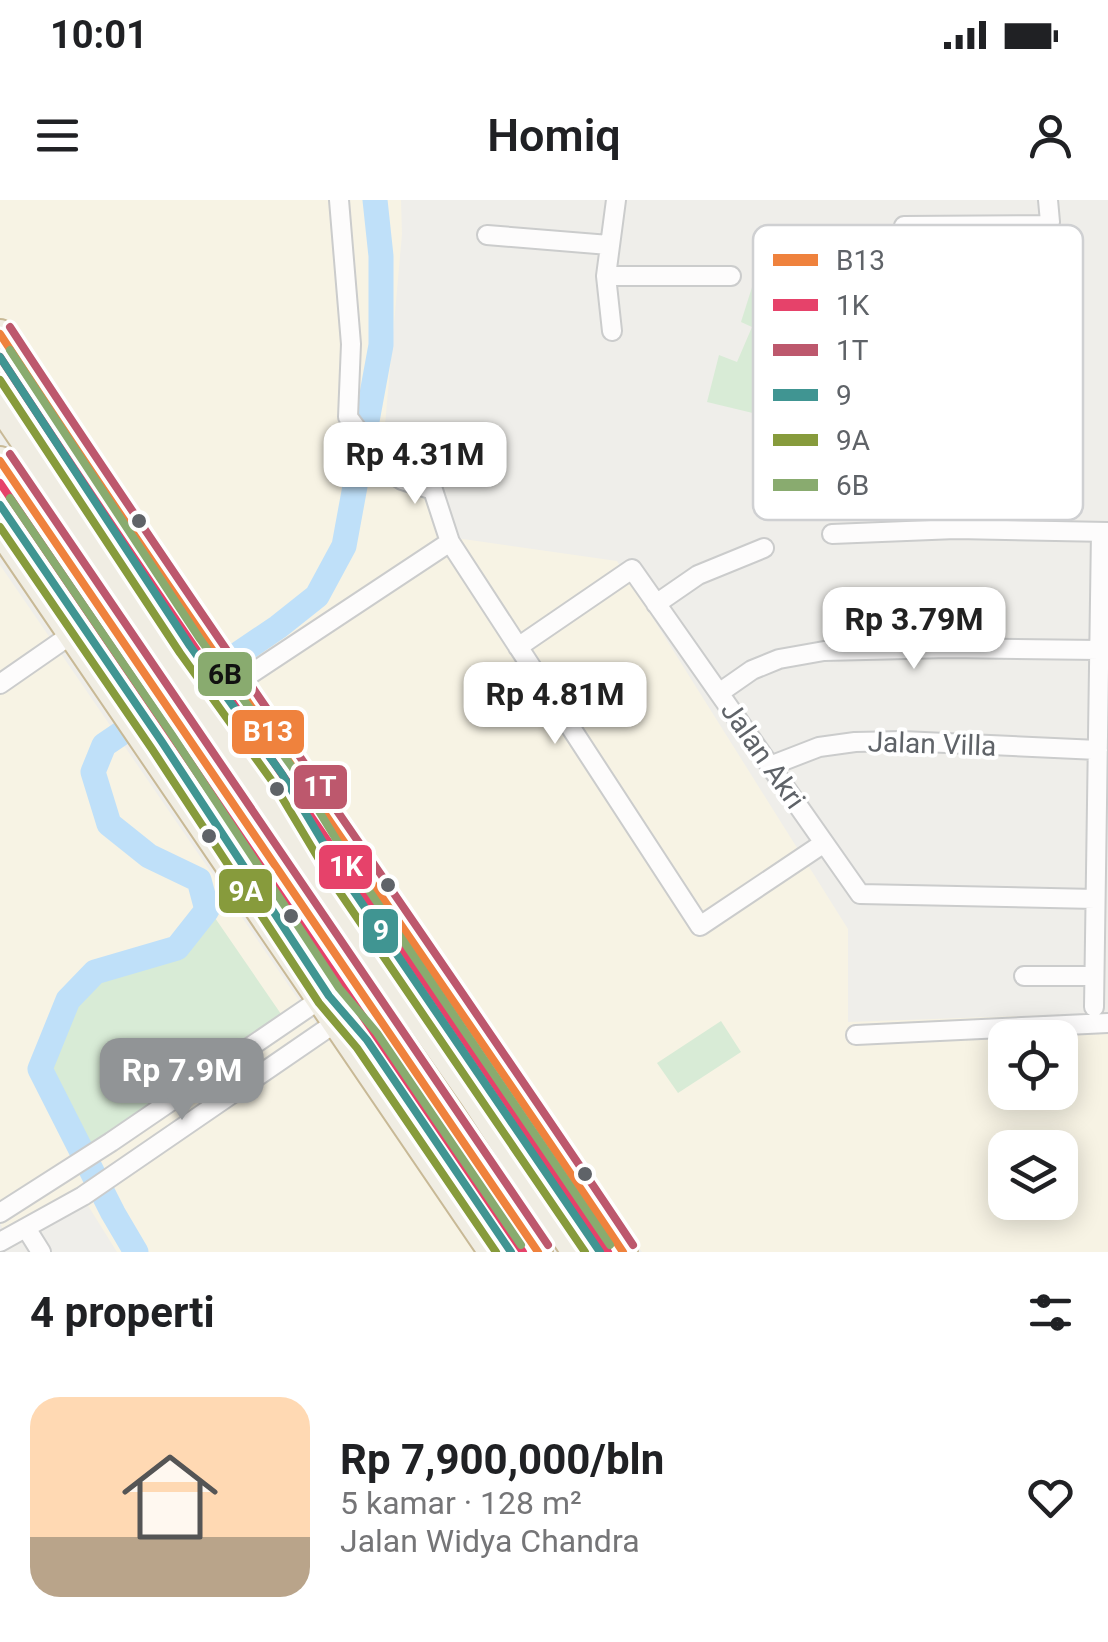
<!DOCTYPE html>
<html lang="id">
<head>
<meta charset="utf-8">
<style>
  :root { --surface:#fff; --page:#f6f6f6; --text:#202124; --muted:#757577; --line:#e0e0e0; --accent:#919496 }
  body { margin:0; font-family:Roboto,sans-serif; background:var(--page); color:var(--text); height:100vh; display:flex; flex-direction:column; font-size:38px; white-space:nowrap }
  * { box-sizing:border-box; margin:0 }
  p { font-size:32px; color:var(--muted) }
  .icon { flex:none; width:55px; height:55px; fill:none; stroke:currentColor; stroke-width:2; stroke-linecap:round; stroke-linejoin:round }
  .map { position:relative; height:1052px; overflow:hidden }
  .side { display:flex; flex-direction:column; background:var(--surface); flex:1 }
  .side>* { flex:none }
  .controls { position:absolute; left:988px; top:820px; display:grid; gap:20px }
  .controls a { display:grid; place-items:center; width:90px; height:90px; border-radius:20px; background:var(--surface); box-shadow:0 5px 25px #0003; font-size:50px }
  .price { position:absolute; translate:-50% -85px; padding:0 22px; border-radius:20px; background:#fff; color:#222; font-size:32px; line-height:65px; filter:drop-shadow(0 2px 5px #0008) }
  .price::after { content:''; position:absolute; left:50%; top:60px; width:30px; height:22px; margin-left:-15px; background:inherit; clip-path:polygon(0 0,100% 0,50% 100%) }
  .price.current { background:var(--accent); color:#fff }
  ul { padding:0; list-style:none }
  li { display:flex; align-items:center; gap:30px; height:250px; padding:0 30px }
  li+li { border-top:2px solid var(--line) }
  li span { display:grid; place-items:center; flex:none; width:280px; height:200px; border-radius:30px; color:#555 }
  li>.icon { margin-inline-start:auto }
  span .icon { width:120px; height:120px; fill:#fffc; stroke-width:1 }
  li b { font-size:42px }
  h2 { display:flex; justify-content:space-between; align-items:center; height:120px; padding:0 30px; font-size:42px }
  .status { display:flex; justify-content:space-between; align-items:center; height:70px; padding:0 50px; background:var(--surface); direction:ltr }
  .status svg { height:28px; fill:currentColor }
  header { display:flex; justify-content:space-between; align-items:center; height:130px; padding:0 30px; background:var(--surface); font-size:45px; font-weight:600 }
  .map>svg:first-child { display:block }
  .commercial { fill:#f7f3e4; fill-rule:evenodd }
  .green { fill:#d8ebd6 }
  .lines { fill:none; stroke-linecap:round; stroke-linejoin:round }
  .river { stroke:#bfe0f9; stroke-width:25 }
  .minor-casing { stroke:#cbcccc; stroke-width:22 }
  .highway-casing { stroke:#c8b996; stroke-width:32 }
  .minor { stroke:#fdfcfc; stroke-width:18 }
  .highway { stroke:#f0ede3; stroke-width:28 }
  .bus-1-casing { stroke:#fff; stroke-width:15 }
  .bus-2-casing { stroke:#fff; stroke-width:15 }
  .bus-3-casing { stroke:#fff; stroke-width:15 }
  .bus-4-casing { stroke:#fff; stroke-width:15 }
  .bus-5-casing { stroke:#fff; stroke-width:15 }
  .bus-6-casing { stroke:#fff; stroke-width:15 }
  .bus-1 { stroke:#ef823d; stroke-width:8 }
  .bus-2 { stroke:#e6426a; stroke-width:8 }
  .bus-3 { stroke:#bd586d; stroke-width:8 }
  .bus-4 { stroke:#409592; stroke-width:8 }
  .bus-5 { stroke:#879b3c; stroke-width:8 }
  .bus-6 { stroke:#89ab6f; stroke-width:8 }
  .bus-dot { fill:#5f6368; stroke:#fff; stroke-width:4 }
  .labels { text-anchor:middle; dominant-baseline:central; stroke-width:8; stroke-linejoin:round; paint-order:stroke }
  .street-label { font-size:28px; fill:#5f6368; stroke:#fff }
  .key { fill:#fff; stroke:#cfd0d2; stroke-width:2.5 }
  .key-label { font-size:28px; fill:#5f6368 }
  .line-badge { stroke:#fff; stroke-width:4 }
  .badge-label { font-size:28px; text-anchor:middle; font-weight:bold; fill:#fff }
  .pale-badge-label { font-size:28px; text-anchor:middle; font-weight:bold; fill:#111 }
</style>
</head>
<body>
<div class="status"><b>10:01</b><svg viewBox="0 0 49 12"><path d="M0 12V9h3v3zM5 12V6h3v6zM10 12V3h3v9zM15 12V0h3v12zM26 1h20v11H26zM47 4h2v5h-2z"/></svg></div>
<header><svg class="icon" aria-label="menu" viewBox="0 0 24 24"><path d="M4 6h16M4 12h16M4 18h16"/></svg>Homiq<svg class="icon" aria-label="person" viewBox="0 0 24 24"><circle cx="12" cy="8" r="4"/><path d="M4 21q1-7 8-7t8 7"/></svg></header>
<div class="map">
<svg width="1108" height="1052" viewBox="0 0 1108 1052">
  <rect width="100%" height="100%" fill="#efeeea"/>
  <path class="commercial" d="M0 0H401L402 34 382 259 439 289 456 338 617 361 848 729V822L1108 813V1052H642L355 662 0 126ZM1005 838H1060V892H1005ZM1005 948H1060V1002H1005Z
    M0 365 298 799 486 1052H117L87 1004 12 1048 0 1023Z"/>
  <path class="green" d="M759 65H778L761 215 707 202 719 155 737 162 752 127 741 122Z
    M213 715 281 814 87 946 48 870 75 804 98 778 183 755Z
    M721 821 741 852 678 893 657 863Z"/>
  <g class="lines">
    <path class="river" d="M136 1052 113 1013 40 869 68 800 95 772 177 748 207 710 199 680 149 656 109 624 93 572 104 545 278 427 317 396 344 346 381 145V56L375 0"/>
    <defs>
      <path id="minor" d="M339 0 351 144 348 217 388 271 402 280 433 290 450 342 700 726 824 643
        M616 0 606 76H731
        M904 26 1047 25 1050 22 1048 0
        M487 35 609 45
        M606 76 612 131
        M832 334 956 329 1108 332
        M656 404 698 375 764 348
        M518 447 632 369 860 694 1095 699
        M237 483 450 342
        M0 484 72 434
        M719 493 752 470 779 459 824 451 949 448 1099 450
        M770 566 819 547 855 542 902 541 1098 550
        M1024 776H1094
        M1094 807 1101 332
        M856 835 1108 823
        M0 1013 111 942 319 800
        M26 1028 41 1052
        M0 1042 83 996 335 823"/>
      <path id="highway" d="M0 134 74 247 300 575 355 662 452 796 623 1052
        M0 204 296 641 475 898 576 1052
        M0 261 538 1052
        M0 328 493 1052"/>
    </defs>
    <use href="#minor" class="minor-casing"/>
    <use href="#highway" class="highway-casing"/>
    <use href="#minor" class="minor"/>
    <use href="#highway" class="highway"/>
    <defs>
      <path id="bus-1" d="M0 134C203 443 418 744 623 1052
        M0 261 538 1052"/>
      <path id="bus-2" d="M0 157C198 459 408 752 608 1052
        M0 283 523 1052"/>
      <path id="bus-3" d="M10 127C213 437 428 738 633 1045
        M10 254 548 1045"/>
      <path id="bus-4" d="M0 157 190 446 282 574 342 674 600 1052
        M0 305 162 542 329 796 367 840 511 1052"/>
      <path id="bus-5" d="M0 180 180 453 272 581 332 681 585 1052
        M0 327 152 549 319 803 357 848 496 1052"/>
      <path id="bus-6" d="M10 150 200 439 292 567 353 667 610 1045
        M10 298 172 535 339 788 377 833 521 1045"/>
    </defs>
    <use href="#bus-1" class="bus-1-casing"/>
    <use href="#bus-2" class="bus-2-casing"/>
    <use href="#bus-3" class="bus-3-casing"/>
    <use href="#bus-4" class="bus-4-casing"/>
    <use href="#bus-5" class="bus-5-casing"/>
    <use href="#bus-6" class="bus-6-casing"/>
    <use href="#bus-1" class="bus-1"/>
    <use href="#bus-2" class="bus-2"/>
    <use href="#bus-3" class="bus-3"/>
    <use href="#bus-4" class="bus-4"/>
    <use href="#bus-5" class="bus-5"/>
    <use href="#bus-6" class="bus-6"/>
  </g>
  <g class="bus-dot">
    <circle cx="139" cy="321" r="9"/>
    <circle cx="277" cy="589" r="9"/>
    <circle cx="209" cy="636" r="9"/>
    <circle cx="388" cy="685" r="9"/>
    <circle cx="291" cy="716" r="9"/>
    <circle cx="585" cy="974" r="9"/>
  </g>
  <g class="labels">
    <g class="street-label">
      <text transform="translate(932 544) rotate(2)">Jalan Villa</text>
      <text transform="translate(763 555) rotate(55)">Jalan Akri</text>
    </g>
  </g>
  <rect x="753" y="25" width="330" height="295" rx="15" class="key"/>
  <rect x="773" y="54" width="45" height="12" fill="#ef823d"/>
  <rect x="773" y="99" width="45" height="12" fill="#e6426a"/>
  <rect x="773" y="144" width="45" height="12" fill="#bd586d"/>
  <rect x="773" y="189" width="45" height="12" fill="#409592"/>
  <rect x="773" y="234" width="45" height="12" fill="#879b3c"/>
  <rect x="773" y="279" width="45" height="12" fill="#89ab6f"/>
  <g class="key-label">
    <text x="836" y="70">B13</text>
    <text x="836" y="115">1K</text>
    <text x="836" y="160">1T</text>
    <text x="836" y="205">9</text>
    <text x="836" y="250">9A</text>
    <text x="836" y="295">6B</text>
  </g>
  <g class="line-badge">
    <rect x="196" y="450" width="58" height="48" rx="10" fill="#89ab6f"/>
    <rect x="230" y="508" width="76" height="48" rx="10" fill="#ef823d"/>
    <rect x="292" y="563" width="57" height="48" rx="10" fill="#bd586d"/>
    <rect x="317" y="643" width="57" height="48" rx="10" fill="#e6426a"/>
    <rect x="217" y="667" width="57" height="48" rx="10" fill="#879b3c"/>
    <rect x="361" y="707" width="39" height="48" rx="10" fill="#409592"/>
  </g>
  <g class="badge-label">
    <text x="268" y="541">B13</text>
    <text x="320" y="596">1T</text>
    <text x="346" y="676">1K</text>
    <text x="246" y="701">9A</text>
    <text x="381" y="740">9</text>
  </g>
  <g class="pale-badge-label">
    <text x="225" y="484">6B</text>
  </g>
</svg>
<div class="controls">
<a><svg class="icon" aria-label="locate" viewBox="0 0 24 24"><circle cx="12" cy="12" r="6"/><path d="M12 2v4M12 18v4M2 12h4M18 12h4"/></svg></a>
<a><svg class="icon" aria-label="layers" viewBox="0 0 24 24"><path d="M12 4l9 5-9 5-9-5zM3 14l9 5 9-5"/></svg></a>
</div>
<b class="price" style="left:415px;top:307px">Rp 4.31M</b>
<b class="price" style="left:914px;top:472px">Rp 3.79M</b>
<b class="price" style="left:555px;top:547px">Rp 4.81M</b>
<b class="price current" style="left:182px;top:923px">Rp 7.9M</b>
</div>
<section class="side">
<h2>4 properti<svg class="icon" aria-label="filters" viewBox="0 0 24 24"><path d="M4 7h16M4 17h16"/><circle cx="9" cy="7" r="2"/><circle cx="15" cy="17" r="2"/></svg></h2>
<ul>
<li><span style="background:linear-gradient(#ffd9b3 70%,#b9a48a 0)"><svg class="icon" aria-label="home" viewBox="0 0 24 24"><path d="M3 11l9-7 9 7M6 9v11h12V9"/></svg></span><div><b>Rp 7,900,000/bln</b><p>5 kamar · 128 m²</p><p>Jalan Widya Chandra</p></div><svg class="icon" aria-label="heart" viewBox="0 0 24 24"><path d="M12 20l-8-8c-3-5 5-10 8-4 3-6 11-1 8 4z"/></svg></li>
</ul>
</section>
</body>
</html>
